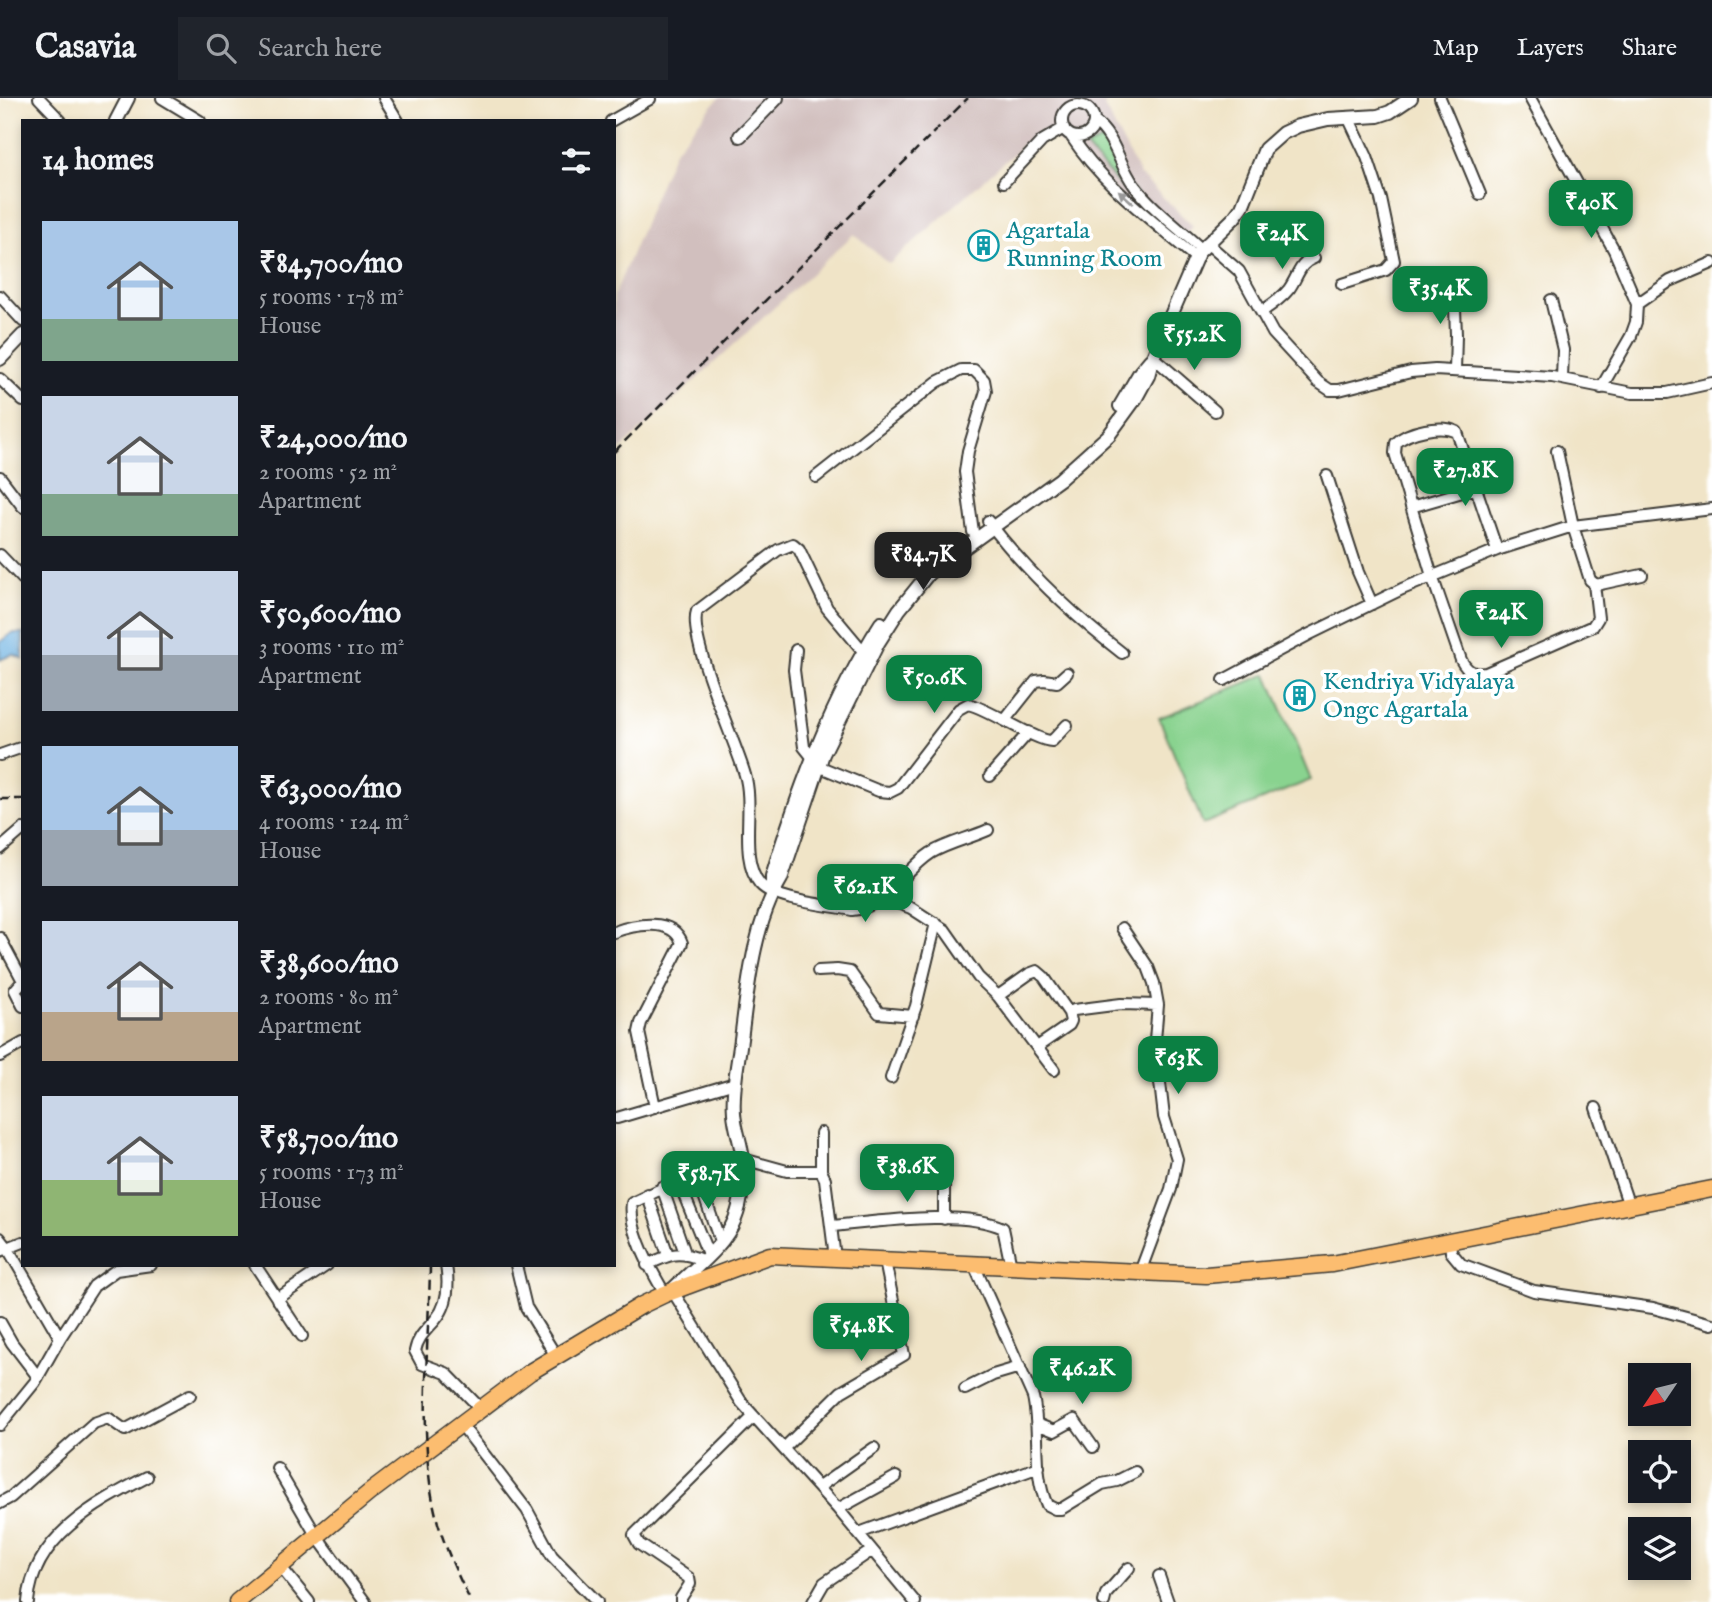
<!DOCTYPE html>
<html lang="en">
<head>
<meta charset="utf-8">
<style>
  :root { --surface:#171b24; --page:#20242c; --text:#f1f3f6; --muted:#9ea1a6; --line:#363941; --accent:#0b8043 }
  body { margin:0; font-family:"IM FELL English",serif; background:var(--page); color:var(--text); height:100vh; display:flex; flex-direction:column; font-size:26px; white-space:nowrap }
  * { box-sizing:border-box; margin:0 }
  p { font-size:23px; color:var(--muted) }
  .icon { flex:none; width:38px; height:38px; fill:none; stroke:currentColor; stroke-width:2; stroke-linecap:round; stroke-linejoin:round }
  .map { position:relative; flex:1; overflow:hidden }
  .side { position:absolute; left:21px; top:21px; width:595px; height:1148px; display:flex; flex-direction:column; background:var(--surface); border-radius:0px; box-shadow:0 4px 10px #0003 }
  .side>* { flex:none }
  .needle { width:46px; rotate:235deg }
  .tools { position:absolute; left:1628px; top:1265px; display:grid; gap:14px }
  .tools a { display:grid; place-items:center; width:63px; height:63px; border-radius:0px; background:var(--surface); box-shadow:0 4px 10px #0003; font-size:35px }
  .price { position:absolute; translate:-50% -60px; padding:0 16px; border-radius:14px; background:var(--accent); color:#fff; font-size:23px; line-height:46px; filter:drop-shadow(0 2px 4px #0008) }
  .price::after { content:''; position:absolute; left:50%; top:42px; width:21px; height:16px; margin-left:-10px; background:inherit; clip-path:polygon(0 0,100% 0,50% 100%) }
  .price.active { background:#222; color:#fff }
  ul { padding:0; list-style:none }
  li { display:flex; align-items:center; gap:21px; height:175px; padding:0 21px }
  li span { display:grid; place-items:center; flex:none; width:196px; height:140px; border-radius:0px; color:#555 }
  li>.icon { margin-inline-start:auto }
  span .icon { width:84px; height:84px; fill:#fffc; stroke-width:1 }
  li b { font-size:30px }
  h2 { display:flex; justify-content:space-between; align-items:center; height:84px; padding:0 21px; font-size:30px }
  header { display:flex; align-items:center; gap:42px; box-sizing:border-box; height:98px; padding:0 35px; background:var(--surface); border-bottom:2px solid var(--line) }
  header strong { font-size:33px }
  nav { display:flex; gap:38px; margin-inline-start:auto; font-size:24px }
  .search { width:490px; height:63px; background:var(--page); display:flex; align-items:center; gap:18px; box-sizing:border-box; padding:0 24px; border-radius:0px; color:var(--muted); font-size:26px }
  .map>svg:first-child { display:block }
  .industrial { fill:#d1bfbe }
  .green { fill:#89d38f; stroke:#527856; stroke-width:2 }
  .water { fill:#6ab0e1; stroke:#43667e; stroke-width:2 }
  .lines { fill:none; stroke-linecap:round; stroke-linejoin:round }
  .minor-casing { stroke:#3c3a36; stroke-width:14 }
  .tertiary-casing { stroke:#3c3a36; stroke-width:16 }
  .primary-casing { stroke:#3c3a36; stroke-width:19 }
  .minor { stroke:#fff; stroke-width:10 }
  .tertiary { stroke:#fff; stroke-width:12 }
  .primary { stroke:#fcbd6f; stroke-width:16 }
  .rail { stroke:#1c1c1c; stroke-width:2.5; stroke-dasharray:10 5; stroke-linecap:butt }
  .oneway { fill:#999 }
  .labels { text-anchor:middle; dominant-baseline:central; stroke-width:7; stroke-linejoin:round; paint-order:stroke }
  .culture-label { font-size:24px; fill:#0d838f; stroke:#fff; text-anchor:start }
</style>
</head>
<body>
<header>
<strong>Casavia</strong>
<div class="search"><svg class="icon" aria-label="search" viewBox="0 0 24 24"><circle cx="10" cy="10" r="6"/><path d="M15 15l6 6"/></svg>Search here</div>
<nav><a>Map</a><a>Layers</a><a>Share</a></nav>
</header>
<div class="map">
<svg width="1712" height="1504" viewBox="0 0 1712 1504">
  <rect width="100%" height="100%" fill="#fff"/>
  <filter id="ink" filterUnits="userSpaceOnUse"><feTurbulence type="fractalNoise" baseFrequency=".0143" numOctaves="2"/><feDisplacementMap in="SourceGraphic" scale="14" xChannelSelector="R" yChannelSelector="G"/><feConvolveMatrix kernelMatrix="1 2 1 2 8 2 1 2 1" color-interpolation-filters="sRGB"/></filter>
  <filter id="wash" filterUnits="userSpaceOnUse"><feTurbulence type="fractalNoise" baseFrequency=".00686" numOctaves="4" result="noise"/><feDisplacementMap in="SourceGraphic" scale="28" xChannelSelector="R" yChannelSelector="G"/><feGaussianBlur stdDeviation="1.57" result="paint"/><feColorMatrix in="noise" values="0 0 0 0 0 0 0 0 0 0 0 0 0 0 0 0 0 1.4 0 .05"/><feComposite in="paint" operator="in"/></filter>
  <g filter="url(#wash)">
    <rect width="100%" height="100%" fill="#f0e4c7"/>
    <path class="industrial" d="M719 0H1111L1104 8 1140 77 1193 128 1178 148 1055 40 1039 33 889 166 854 136 614 357V198L674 53Z"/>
    <path class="green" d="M1105 41 1119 75 1129 89 1192 150 1124 92 1086 49Z
      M1267 576 1311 682 1203 726 1159 620Z"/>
    <path class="water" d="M12 535H23V561L13 556 0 562V544Z"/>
  </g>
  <g filter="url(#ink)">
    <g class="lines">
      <defs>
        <path id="minor" d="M39 0 61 23
          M162 0 200 23
          M384 0 398 23
          M1440 0 1480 96
          M1530 0 1614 152 1637 206 1636 224 1631 238 1601 290
          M1062 23a16 16 0 1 1 32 0a16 16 0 1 1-32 0Z
          M611 23 650 1
          M1094 23C1115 38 1119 67 1134 87 1152 111 1179 130 1201 151
          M1071 38C1103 87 1152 122 1196 160
          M1004 84 1042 43 1064 30
          M1207 145 1239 173 1273 235 1318 284 1330 292H1339L1411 274 1435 272 1552 279 1632 295H1667L1712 285
          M1454 183 1456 237 1455 273
          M1342 186 1386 172 1394 163 1381 101 1367 59 1349 21
          M0 198 23 223
          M1551 202 1563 252 1562 281
          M1637 206 1670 183 1712 165
          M1261 214C1272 207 1281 201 1289 191 1298 179 1299 165 1314 160
          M1153 259 1215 313
          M0 281 23 303
          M1557 353 1573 428 1590 482 1596 487 1642 477
          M1327 378 1358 474 1372 506
          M0 379 23 409
          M816 379 937 284 961 272H974L984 282 986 293 968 353 965 374 973 434
          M1476 390 1457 334C1442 326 1408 333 1396 345L1395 355 1432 478 1461 562C1467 573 1473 577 1486 575L1593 528 1598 520 1594 486
          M1411 409 1476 390 1497 452
          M988 423C1026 473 1073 517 1122 555
          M0 457 23 481
          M796 552 794 572 804 649 812 659
          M863 553 827 510 799 451 793 446 778 452 697 513C687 540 736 644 745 677 755 710 738 759 760 786 775 803 829 807 852 812 888 809 903 773 931 755 948 745 970 740 988 732
          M1224 582 1308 537 1402 491 1497 452 1573 428 1712 411
          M1005 622 1036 583 1044 582 1057 584 1067 575
          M0 657 23 649
          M818 668 879 693 890 694 898 690 959 611 968 606C988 610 1037 644 1052 643L1067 627
          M990 678 1029 634
          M0 751 23 731
          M883 800 911 810 945 832 978 879 998 898 1054 972
          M1122 830 1148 869 1154 885 1158 907 1155 942 1164 1019 1177 1061 1171 1091 1140 1174
          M614 834C635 826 673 819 682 845L641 925 639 934 655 1009
          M0 840 22 881V884L15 892 23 908
          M818 873 837 872 850 874 879 915 913 918
          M998 898 1029 876 1037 873 1044 879 1069 915
          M1037 949 1069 927 1071 923 1069 915 1074 912 1121 906 1158 907
          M0 958 23 945
          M891 980 916 908 936 825
          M1596 1010 1629 1108
          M617 1020 735 985
          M944 1066V1121
          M821 1073V1035
          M696 1075 720 1143
          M678 1082 708 1156
          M662 1089 685 1155
          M647 1096 668 1157
          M831 1128C877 1124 963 1111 1003 1130L1011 1168
          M0 1140 7 1149 60 1240
          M1450 1143 1451 1154 1461 1166 1534 1193 1653 1210 1712 1226
          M0 1153 23 1144
          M255 1167 302 1238
          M446 1167C449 1186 449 1206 436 1221 427 1232 418 1238 415 1253L422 1266 446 1275 480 1310
          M516 1167 526 1209 556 1258
          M647 1167C670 1156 678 1152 702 1162
          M974 1167 1033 1299C1041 1333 1032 1374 1047 1407L1055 1411H1061L1102 1386 1117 1383 1135 1374
          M672 1192 742 1305 838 1411 915 1504
          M665 1196C652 1174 628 1130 632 1105L686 1079 743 1061 787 1073H821L825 1081 835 1160
          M277 1201 327 1167
          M0 1224 12 1245 38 1279
          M965 1291 993 1277 1020 1269
          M460 1325 527 1412 552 1458 597 1504
          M1037 1326 1054 1333 1074 1322 1093 1349
          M0 1327 35 1284 60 1240 94 1188 116 1172 151 1167
          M784 1350 841 1294 904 1257 885 1163
          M277 1370 316 1437 365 1504
          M819 1389 874 1350
          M0 1405 11 1399 94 1325 108 1320 125 1332 190 1297
          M838 1411 896 1379
          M859 1435 1039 1369
          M280 1468 309 1504
          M1159 1478 1168 1504
          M28 1504C33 1439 95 1406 147 1379
          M681 1504V1500L690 1486 689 1480 639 1446 634 1437 753 1319
          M813 1504 824 1485 871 1453
          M1104 1504 1106 1496 1129 1470"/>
        <path id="tertiary" d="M116 23 128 0
          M740 38 777 0
          M0 261 23 237
          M1120 308 1140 274 1150 262
          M772 795V778C799 690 831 603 881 525
          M672 1192C693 1171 724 1149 735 1121 742 1104 744 1080 743 1063 742 1047 735 1031 734 1015 732 991 738 965 741 941 748 888 753 828 781 781L823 656 878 545 899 512 929 475 1060 381 1109 337 1136 300 1148 278 1153 259 1198 155 1234 120 1242 109 1265 51 1283 35 1298 28 1328 21 1378 18 1390 14 1411 0"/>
        <path id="primary" d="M237 1504 369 1395 530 1274 642 1207 665 1196 770 1157 1206 1177 1332 1166 1712 1091"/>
      </defs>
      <use href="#minor" class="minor-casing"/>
      <use href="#tertiary" class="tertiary-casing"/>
      <use href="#primary" class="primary-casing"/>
      <use href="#minor" class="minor"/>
      <use href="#tertiary" class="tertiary"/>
      <use href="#primary" class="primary"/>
      <path class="rail" d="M614 354 968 0
        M0 701H23
        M430 1167C429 1247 417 1349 438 1425 446 1452 458 1478 471 1504"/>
    </g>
    <defs><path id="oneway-solid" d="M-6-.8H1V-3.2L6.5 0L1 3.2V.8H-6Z" transform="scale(1.75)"/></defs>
    <use class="oneway" href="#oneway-solid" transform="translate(1126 99) rotate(-138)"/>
  </g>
  <defs>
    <symbol id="building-ring" viewBox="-11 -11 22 22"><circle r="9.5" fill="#fff" stroke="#0f9aa8" stroke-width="1.5"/><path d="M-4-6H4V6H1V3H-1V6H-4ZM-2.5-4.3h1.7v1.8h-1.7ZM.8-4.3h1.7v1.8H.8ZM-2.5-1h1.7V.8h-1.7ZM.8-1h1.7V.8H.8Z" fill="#0f9aa8"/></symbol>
  </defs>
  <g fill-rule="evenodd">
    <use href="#building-ring" x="966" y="130" width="35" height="35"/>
    <use href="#building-ring" x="1282" y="580" width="35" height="35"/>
  </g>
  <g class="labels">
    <g class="culture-label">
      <text x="1006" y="133">Agartala<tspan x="1006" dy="28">Running Room</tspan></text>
      <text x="1323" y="584">Kendriya Vidyalaya<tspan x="1323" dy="28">Ongc Agartala</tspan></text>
    </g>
  </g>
</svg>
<div class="tools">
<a><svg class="needle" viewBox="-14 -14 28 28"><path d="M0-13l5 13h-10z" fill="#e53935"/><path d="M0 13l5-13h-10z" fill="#9ea1a6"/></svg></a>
<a><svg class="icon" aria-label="locate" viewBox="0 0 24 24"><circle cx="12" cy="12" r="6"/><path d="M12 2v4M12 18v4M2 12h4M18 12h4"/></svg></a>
<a><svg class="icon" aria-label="layers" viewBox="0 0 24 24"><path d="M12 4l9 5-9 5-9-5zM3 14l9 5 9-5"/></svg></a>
</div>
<b class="price" style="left:1591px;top:142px">₹40K</b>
<b class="price" style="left:1282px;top:173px">₹24K</b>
<b class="price" style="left:1440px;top:228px">₹35.4K</b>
<b class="price" style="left:1194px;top:274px">₹55.2K</b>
<b class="price" style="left:1465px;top:410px">₹27.8K</b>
<b class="price active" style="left:923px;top:494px">₹84.7K</b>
<b class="price" style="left:1501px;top:552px">₹24K</b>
<b class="price" style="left:934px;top:617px">₹50.6K</b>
<b class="price" style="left:865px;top:826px">₹62.1K</b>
<b class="price" style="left:1178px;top:998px">₹63K</b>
<b class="price" style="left:907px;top:1106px">₹38.6K</b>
<b class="price" style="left:708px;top:1113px">₹58.7K</b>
<b class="price" style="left:861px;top:1265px">₹54.8K</b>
<b class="price" style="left:1082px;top:1308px">₹46.2K</b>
<section class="side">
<h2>14 homes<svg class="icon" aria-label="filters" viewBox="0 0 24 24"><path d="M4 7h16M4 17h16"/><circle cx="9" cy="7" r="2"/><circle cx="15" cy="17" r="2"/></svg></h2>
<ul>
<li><span style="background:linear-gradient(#a9c7e8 70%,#7fa58c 0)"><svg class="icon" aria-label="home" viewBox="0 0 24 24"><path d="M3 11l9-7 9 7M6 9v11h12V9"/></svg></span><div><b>₹84,700/mo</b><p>5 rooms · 178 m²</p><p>House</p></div></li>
<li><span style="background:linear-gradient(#c9d6e8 70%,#7fa58c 0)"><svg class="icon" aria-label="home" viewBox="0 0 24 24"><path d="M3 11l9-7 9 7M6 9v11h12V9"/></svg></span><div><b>₹24,000/mo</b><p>2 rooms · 52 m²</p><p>Apartment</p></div></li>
<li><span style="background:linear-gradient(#c9d6e8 60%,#9aa5b1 0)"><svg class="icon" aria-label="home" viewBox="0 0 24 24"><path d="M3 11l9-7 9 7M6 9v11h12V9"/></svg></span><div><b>₹50,600/mo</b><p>3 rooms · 110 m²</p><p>Apartment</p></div></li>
<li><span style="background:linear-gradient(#a9c7e8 60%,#9aa5b1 0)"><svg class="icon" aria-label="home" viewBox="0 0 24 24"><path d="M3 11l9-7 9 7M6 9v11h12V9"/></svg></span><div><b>₹63,000/mo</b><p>4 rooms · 124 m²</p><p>House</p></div></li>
<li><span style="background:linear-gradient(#c9d6e8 65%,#b9a48a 0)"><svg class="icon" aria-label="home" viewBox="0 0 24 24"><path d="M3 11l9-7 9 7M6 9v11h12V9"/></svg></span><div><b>₹38,600/mo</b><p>2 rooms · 80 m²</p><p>Apartment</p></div></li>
<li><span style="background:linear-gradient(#c9d6e8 60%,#8fb573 0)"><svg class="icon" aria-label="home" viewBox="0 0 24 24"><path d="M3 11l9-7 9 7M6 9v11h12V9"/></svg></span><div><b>₹58,700/mo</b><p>5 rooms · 173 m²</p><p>House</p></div></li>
</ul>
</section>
</div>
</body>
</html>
